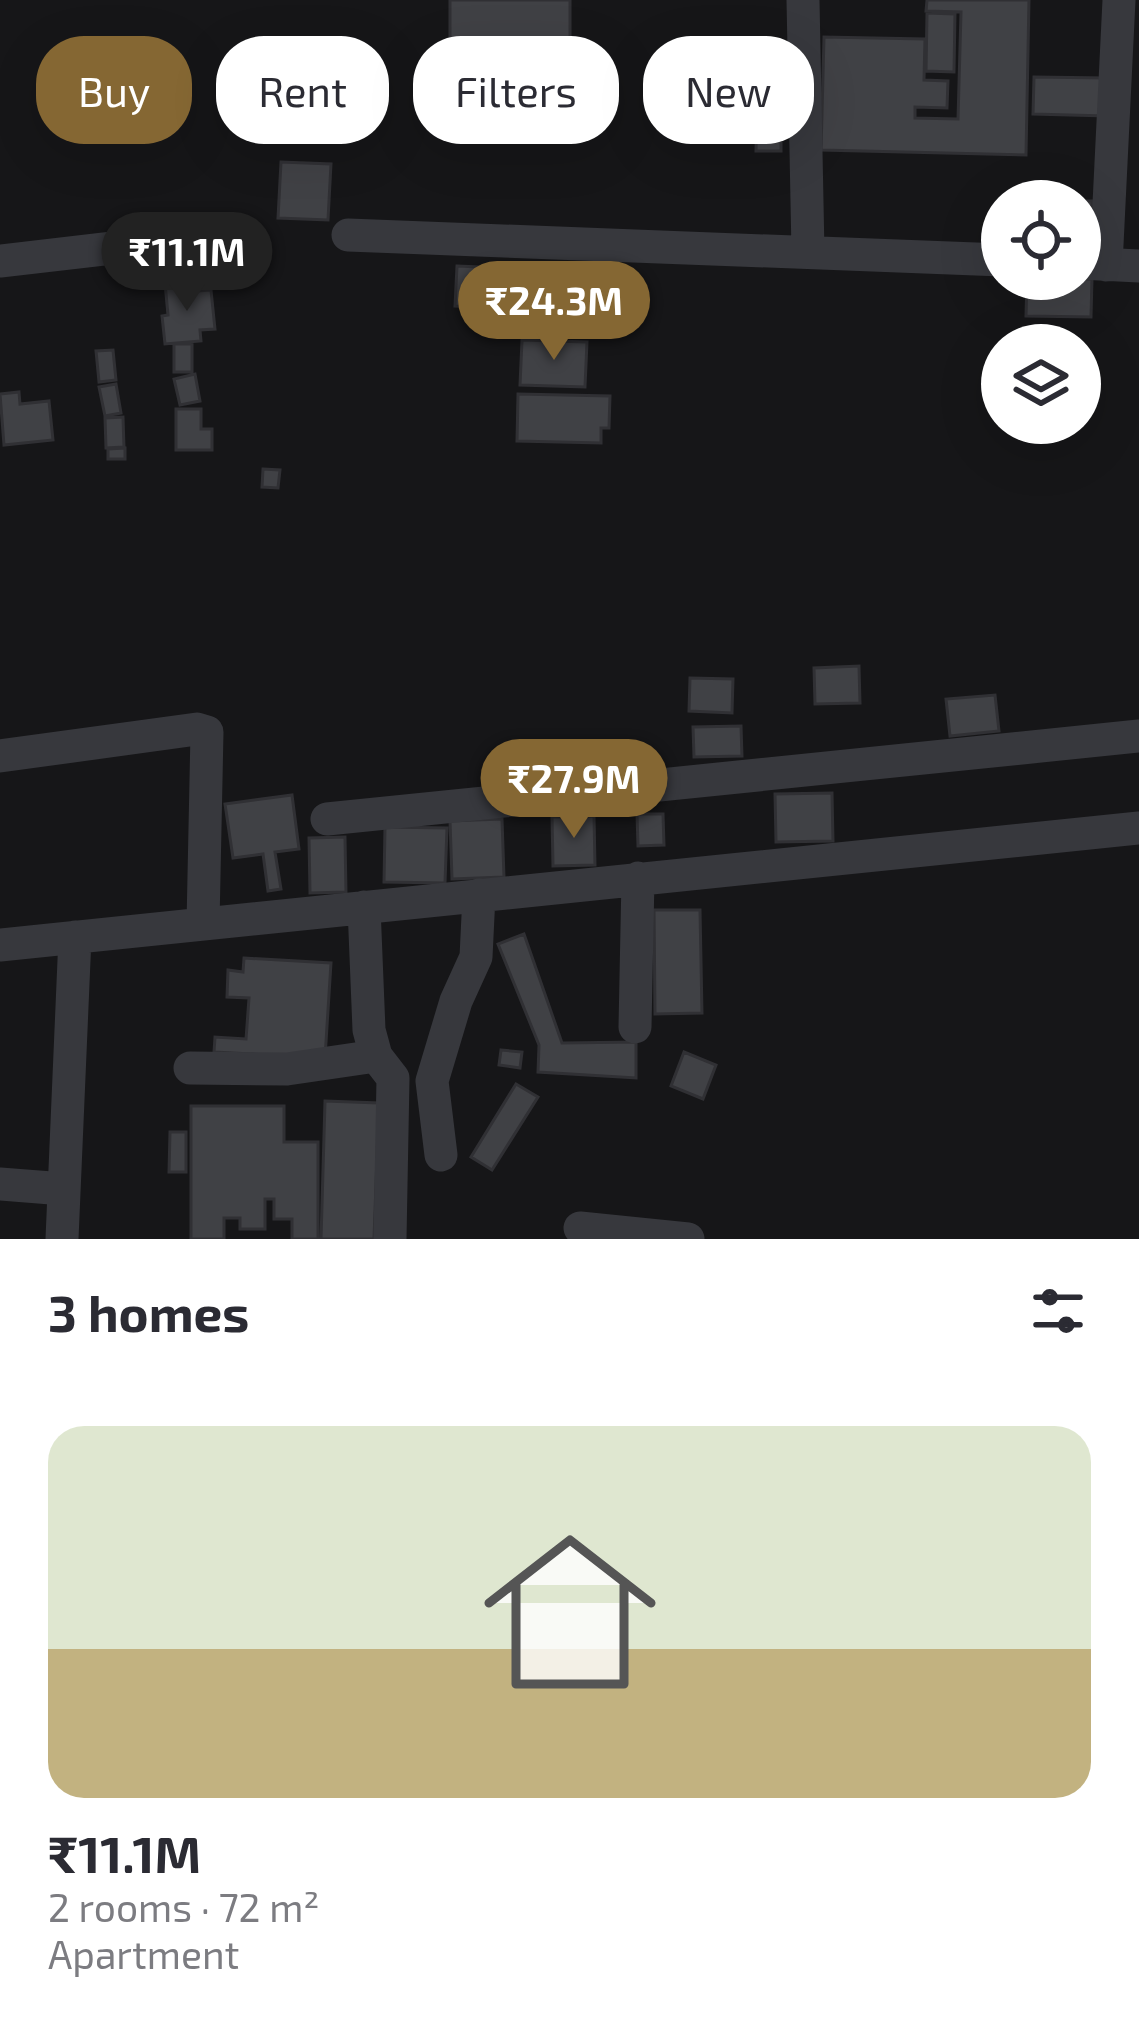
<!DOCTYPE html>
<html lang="en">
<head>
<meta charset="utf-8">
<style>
  :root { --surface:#fff; --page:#f7f7f7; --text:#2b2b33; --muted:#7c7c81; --accent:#856733 }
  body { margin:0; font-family:"Exo 2",sans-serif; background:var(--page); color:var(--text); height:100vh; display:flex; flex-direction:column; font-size:45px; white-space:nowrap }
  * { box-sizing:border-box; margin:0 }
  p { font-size:39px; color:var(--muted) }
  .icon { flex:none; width:66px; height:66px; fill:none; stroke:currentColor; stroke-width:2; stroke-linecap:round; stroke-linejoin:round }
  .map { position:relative; height:1239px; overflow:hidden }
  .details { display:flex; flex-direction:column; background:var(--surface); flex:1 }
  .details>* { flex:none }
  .top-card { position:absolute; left:36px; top:36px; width:1068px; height:108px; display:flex; gap:24px }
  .buttons { position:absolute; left:981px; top:180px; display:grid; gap:24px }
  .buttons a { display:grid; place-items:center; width:120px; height:120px; border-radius:50%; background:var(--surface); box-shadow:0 12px 48px #0002; font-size:60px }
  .price { position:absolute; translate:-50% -102px; padding:0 27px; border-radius:42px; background:var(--accent); color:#fff; font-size:39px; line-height:78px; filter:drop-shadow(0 3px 6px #0008) }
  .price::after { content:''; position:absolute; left:50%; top:72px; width:36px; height:27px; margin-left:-18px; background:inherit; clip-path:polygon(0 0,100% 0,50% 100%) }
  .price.selected { background:#222; color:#fff }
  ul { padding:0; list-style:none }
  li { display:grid; align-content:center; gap:24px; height:636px; padding:0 48px }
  li span { display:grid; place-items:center; height:372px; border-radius:36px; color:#555 }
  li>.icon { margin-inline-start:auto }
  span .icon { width:216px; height:216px; fill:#fffc; stroke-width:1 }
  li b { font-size:51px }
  h2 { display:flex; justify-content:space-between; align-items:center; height:144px; padding:0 48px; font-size:51px }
  .tag { padding:0 42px; border-radius:48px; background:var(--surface); box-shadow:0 12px 48px #0002; font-size:42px; line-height:108px }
  .tag.selected { background:var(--accent); color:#fff }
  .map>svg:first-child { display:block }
  .building { fill:#404145; stroke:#303034; stroke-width:3 }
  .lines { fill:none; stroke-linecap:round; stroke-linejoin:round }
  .minor { stroke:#37383d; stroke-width:33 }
</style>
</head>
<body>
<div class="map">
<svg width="1139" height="1239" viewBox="0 0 1139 1239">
  <rect width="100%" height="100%" fill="#161618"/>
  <path class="building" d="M450 0H570V140H450Z
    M927 0H1029L1026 155 821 150 824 37 925 39 924 80 948 81 947 108 915 107V118L958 119 961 12 926 11Z
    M927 13 955 14 954 72 926 71Z
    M1034 77 1107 78 1106 116 1033 114Z
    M757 96H781V151H756Z
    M281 162 331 164 328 220 278 218Z
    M1080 201H1092L1090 242 1080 241Z
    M457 266 504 268 502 308 455 306Z
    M521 266 598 267V294H577L576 337 520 336Z
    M1027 279H1092L1091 317 1026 316Z
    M183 281 184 292 211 290 215 329 200 330 201 341 165 344 162 316 168 315 165 283Z
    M522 340 587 342 585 387 520 385Z
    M174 344H192V372H174Z
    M113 350 116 380 99 382 96 351Z
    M195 374 200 401 180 405 174 379Z
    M116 384 121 413 105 416 99 387Z
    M19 392 20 404 49 401 53 440 4 445 0 394Z
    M518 394 610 396 609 428H601V443L517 441Z
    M176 409H201V429H212V450H176Z
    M123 417 124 447 106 448 105 418Z
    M125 448V459H108V449Z
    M263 469 280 470 278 488 262 487Z
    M859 666 860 703 815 704 814 668Z
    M690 678 733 679 732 713 689 711Z
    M995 695 999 731 950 736 946 699Z
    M741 726 742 756 694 757 693 727Z
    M832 793 833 841 776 842 775 794Z
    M292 795 299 849 275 852 281 889 268 891 263 854 233 858 225 804Z
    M637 814H663L664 845 638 846Z
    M594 816 595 865 553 866 552 817Z
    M502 819 504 877 452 879 450 821Z
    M385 827 447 828 445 883 384 882Z
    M345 837 346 892 310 893 309 838Z
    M654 910H700L702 1013 655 1014Z
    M524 934 562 1043 636 1042V1078L538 1072 539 1045 498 944Z
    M244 958 331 963 325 1058 214 1052 215 1037 246 1039 249 998 227 997 228 970 243 972Z
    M501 1050 522 1052 520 1068 499 1065Z
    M684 1052 716 1065 703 1099 671 1086Z
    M516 1084 538 1097 492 1170 471 1157Z
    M325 1101 379 1103 374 1239H321Z
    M191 1106H284V1142H318V1239H292V1219H274V1199H265V1229H240V1218H224V1239H191Z
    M170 1132H186V1172H169Z"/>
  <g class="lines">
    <path class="minor" d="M803 0 808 252
      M348 235 1002 260
      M0 261 164 242
      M1080 263 1139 266
      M1106 265 1119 0
      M0 756 197 729 207 732 203 924
      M327 819 1139 736
      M364 907 369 1030 376 1056 393 1078 390 1239
      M0 945 1139 828
      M635 1027 638 878
      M190 1068 287 1069 376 1056
      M441 1155 432 1081 456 1001 476 957 479 895
      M0 1184 64 1189
      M580 1228 688 1239
      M62 1239 75 937"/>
  </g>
</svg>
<div class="buttons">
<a><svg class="icon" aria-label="locate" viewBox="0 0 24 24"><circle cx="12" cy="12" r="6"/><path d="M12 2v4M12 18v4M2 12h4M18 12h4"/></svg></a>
<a><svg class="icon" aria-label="layers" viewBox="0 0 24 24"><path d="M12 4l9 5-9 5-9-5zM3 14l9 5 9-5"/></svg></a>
</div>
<b class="price selected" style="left:187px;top:314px">₹11.1M</b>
<b class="price" style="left:554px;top:363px">₹24.3M</b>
<b class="price" style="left:574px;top:841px">₹27.9M</b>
<div class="top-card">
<a class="tag selected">Buy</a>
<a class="tag">Rent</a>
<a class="tag">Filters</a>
<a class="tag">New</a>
</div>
</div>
<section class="details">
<h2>3 homes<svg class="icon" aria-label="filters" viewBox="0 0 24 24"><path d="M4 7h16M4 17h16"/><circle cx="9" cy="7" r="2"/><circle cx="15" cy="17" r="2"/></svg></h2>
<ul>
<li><span style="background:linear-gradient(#dfe7d0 60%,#c2b280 0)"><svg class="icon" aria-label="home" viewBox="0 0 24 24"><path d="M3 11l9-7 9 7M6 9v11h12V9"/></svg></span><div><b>₹11.1M</b><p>2 rooms · 72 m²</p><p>Apartment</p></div></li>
</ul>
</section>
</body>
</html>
